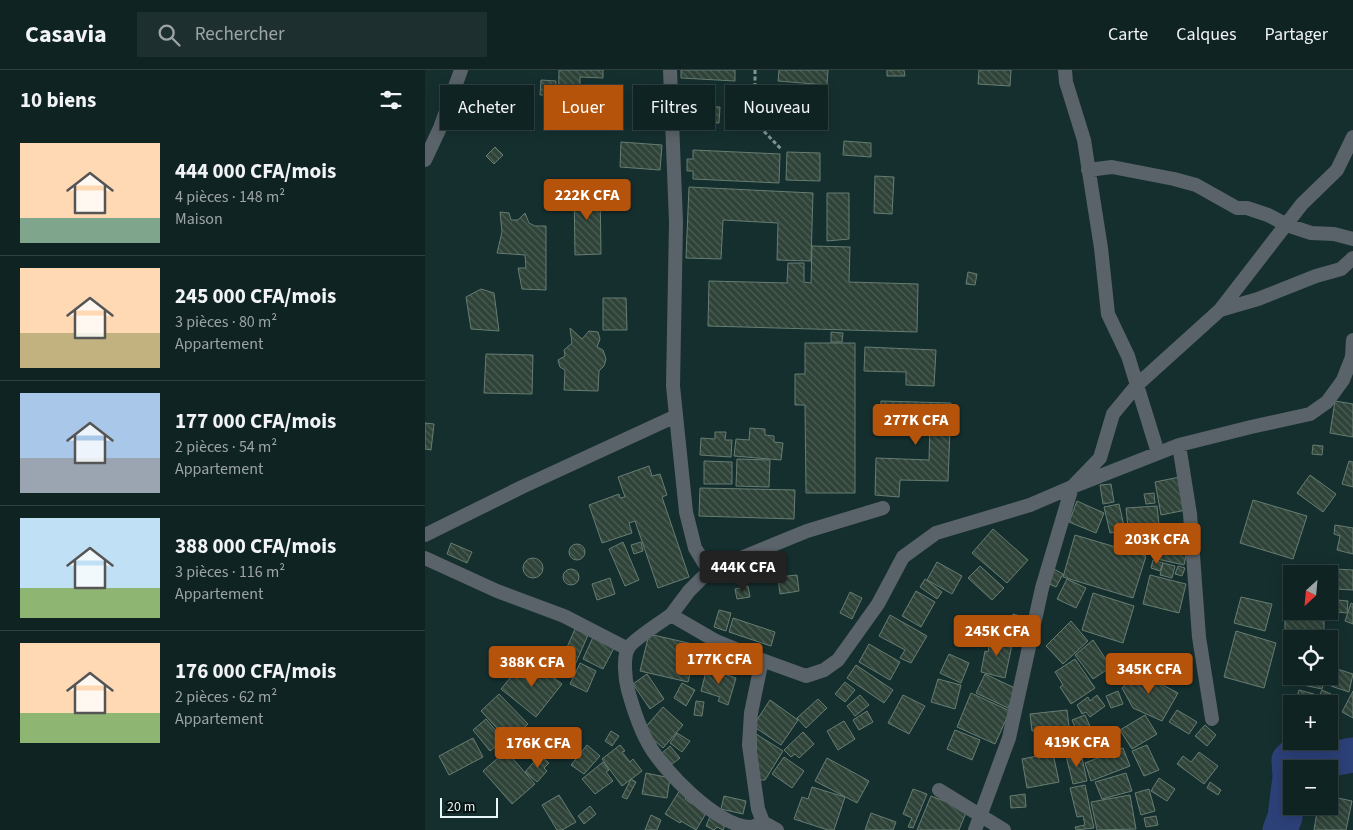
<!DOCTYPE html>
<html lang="fr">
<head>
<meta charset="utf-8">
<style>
  :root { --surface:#102323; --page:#1e2f30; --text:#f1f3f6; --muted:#9ca4a6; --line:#304041; --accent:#b45309 }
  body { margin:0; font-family:"Source Sans 3",sans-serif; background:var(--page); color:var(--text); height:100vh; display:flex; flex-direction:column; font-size:19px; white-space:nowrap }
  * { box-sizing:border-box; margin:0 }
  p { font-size:16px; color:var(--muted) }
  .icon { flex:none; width:28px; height:28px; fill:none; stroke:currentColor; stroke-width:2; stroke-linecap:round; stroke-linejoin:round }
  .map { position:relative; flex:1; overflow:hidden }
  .panel { display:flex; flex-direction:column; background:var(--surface); width:425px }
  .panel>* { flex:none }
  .top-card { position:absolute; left:15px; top:15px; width:475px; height:45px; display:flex; gap:10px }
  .needle { width:32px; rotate:206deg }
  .tools { position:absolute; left:858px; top:495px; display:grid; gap:10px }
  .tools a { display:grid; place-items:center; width:55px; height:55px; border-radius:0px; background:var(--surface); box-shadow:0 2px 12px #0003,0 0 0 1px var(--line); font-size:25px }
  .scale { position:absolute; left:15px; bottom:12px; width:58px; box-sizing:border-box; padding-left:5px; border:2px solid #e7f6f6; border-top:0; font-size:14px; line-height:18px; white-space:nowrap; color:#e7f6f6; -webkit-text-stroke:4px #0a1515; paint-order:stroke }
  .price { position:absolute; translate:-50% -42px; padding:0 11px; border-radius:5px; background:var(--accent); color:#fff; font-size:16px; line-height:32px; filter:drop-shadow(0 1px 2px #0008) }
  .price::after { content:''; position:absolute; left:50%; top:30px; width:15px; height:11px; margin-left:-8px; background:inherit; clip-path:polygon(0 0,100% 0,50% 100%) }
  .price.active { background:#222; color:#fff }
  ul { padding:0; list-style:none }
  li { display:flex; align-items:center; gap:15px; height:125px; padding:0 20px }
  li+li { border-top:1px solid var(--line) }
  li span { display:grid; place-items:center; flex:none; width:140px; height:100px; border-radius:0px; color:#555 }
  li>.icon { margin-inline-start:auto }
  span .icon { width:60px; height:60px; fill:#fffc; stroke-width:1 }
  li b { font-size:21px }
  h2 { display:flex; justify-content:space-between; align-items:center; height:60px; padding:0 20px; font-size:21px }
  .tag { padding:0 18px; border-radius:0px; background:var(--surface); box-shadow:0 2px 12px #0003,0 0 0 1px var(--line); font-size:18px; line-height:45px }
  .tag.active { background:var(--accent); color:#fff }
  header { display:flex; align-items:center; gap:30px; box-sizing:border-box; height:70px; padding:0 25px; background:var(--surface); border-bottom:1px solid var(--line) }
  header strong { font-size:24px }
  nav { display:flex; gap:28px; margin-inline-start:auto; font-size:18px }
  .search { width:350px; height:45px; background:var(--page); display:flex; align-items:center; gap:12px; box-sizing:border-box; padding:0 18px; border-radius:0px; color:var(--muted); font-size:19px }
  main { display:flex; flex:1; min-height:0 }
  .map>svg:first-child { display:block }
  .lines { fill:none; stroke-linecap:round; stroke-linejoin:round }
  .river { stroke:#2d4179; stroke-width:35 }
  .building { fill:url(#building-back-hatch); stroke:#677d72 }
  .path { stroke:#809595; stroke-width:3; stroke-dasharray:4 2.5; stroke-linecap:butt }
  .minor { stroke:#5a6369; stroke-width:14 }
</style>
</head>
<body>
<header>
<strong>Casavia</strong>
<div class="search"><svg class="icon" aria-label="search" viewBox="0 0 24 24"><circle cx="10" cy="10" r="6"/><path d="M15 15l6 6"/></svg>Rechercher</div>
<nav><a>Carte</a><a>Calques</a><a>Partager</a></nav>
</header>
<main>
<section class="panel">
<h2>10 biens<svg class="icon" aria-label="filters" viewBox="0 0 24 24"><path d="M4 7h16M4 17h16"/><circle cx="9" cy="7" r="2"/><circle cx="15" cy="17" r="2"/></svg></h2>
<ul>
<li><span style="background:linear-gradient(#ffd9b3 75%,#7fa58c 0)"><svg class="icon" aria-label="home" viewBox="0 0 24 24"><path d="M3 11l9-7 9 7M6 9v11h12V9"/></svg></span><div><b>444 000 CFA/mois</b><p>4 pièces · 148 m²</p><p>Maison</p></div></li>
<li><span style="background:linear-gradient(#ffd9b3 65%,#c2b280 0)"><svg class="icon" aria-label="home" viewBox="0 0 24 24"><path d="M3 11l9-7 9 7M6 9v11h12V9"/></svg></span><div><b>245 000 CFA/mois</b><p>3 pièces · 80 m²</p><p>Appartement</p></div></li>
<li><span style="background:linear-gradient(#a9c7e8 65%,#9aa5b1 0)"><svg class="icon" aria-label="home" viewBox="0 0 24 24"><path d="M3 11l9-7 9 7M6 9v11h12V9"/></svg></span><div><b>177 000 CFA/mois</b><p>2 pièces · 54 m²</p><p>Appartement</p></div></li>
<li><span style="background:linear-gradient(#bfe0f5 70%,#8fb573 0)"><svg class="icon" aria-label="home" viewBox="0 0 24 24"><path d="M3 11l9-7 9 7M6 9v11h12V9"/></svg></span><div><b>388 000 CFA/mois</b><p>3 pièces · 116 m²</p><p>Appartement</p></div></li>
<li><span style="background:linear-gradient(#ffd9b3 70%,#8fb573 0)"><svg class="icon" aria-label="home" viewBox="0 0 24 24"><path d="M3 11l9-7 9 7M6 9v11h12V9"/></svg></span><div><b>176 000 CFA/mois</b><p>2 pièces · 62 m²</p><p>Appartement</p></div></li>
</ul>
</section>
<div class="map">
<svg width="928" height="760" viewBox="0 0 928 760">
  <defs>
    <pattern id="building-back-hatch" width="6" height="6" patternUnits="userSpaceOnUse" patternTransform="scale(1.25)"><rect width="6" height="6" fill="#2f4339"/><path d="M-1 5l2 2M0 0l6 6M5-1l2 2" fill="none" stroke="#4d5f56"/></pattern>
  </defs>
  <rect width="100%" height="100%" fill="#152f2f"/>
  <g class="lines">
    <path class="river" d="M855 760 860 747 865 707 864 690 871 683 883 684 900 690 928 685"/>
  </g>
  <path class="building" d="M134 0H178V8L155 7V24H176V50L133 49Z
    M256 0H310V11L256 8Z
    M354 0H403L402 15 353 11Z
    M462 0H479L480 6H462Z
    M554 0H586L585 16 553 14Z
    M116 10 131 11 130 25H115Z
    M266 36 295 37 294 53 266 52Z
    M365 40 390 44 388 57 363 54Z
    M419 71 446 73V87L418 85Z
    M196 72 237 75 235 100 195 97Z
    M70 77 78 85 69 94 61 86Z
    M268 80 355 84 354 113 268 109V101H262V89H268Z
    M362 82 395 83V111L361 110Z
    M450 106 469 107 467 144 449 143Z
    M264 117 388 123 386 191 352 190 353 153 298 150 296 189 261 188Z
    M149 118H175L176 184 150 185Z
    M402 123H424V169L402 171Z
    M75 142 84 143 86 150H93L100 143 104 153 110 156H121V220L97 219 93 198H101L100 185 72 183 77 162Z
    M387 176 425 177 424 212 493 214 492 262 283 256 284 211 362 213 363 193H379V212L386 213Z
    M543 202 552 204 550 215 541 214Z
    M56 219 69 223 74 261 46 259 41 227Z
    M178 228H201L202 260H178Z
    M145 258 157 269 164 261 173 262 175 269 172 277 178 280 181 289 179 296 174 301 173 321 139 320 140 300 135 297 133 290 140 286 139 280 147 273Z
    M406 262 418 263 417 272H406Z
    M380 273H430V423H381L380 335H370V304H380Z
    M440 277 511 280 509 316 481 315V302L439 301Z
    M61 284 108 285 107 324 59 323Z
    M456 331 526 333 523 411 475 410 474 427 450 425 451 388 504 390 505 354 455 353Z
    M910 331 928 334V367L905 363Z
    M0 353 9 354 6 380 0 379Z
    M325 358 340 359V365L349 366V372L358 373 356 390 309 386 311 369 324 370Z
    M290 362H301L300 370H307L306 387 275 385 276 368 290 369Z
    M888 375 898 376 897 385 887 384Z
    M312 389 345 390 344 417 311 416Z
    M279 391 307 392V414H279Z
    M924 391 928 392V417L917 414Z
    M224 396 227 406 235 404 242 425 237 427 264 507 233 518 210 451 204 453 207 463 177 473 164 435 194 424 195 428 200 427 193 407Z
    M885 405 911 424 898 442 872 423Z
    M755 407 761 440 736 445 730 412Z
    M686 414 689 432 678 434 675 415Z
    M275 418 370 420 369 449 274 446Z
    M729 423 730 433 721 434 719 424Z
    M828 430 882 446 868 489 815 473Z
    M652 431 679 443 671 463 644 452Z
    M694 434 700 460 685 463 679 437Z
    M732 436 734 455 703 458 701 438Z
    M910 455 928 458V484L912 480 915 466 909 464Z
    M733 457H759V464L733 465Z
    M568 459 603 490 582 513 547 483Z
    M650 465 721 486 708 528 638 507Z
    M198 472 214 510 200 516 184 479Z
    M216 472 218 481 209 484 206 475Z
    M26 473 47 482 42 493 22 484Z
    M736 474 762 481 759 495 732 489Z
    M144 482a8 8 0 1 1 16 0a8 8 0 1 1-16 0Z
    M98 498a10 10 0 1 1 20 0a10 10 0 1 1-20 0Z
    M728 490 738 493 735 501 726 498Z
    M512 492 537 506 527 524 502 510Z
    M738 493 750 496 747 508 735 505Z
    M555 496 579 518 567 530 543 508Z
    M753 496 760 498 757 506 750 504Z
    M629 499 638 504 631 517 622 513Z
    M910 499 928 500V520L909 519Z
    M138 507a8 8 0 1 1 16 0a8 8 0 1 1-16 0Z
    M372 505 374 521 355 524 353 507Z
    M725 505 761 514 754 543 718 534Z
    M185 508 190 524 172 530 167 514Z
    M500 509 517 522 512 529 495 517Z
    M642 509 661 518 651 538 632 529Z
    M323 516 325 527 312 529 310 519Z
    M491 521 510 532 496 557 477 546Z
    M425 522 437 528 427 549 415 543Z
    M668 523 709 536 698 573 657 560Z
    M816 527 847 534 840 561 809 553Z
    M912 530 923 531 922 543 911 542Z
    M860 533H866V541H904V533H907V546H899V567L860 568Z
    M926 533 928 534V554L920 551Z
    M294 540 306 543 301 561 289 557Z
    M588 544 602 548 596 567 583 563Z
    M465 545 502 566 486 593 475 588 480 580 454 566Z
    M308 548 350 562 346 576 304 562Z
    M646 551 663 571 638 594 621 576Z
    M150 559 163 565 150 595 137 589Z
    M811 561 851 573 839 618 799 607Z
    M224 564 272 575 263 612 215 601Z
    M169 565 190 576 178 599 158 589Z
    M566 565 588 570 580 608 556 602 560 581 563 582Z
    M668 570 686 597 668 609 650 585Z
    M444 574 475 592 465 610 434 592Z
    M524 584 544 593 536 613 515 603Z
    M865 584 866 606H901L897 619 859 611Z
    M650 589 670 618 646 634 635 617 638 615 630 602Z
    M98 592 107 599 111 594 137 614 111 647 76 619Z
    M155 593 171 601 162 622 145 614Z
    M431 595 468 620 459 633 422 608Z
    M282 598 311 608 303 635 293 631 295 627 276 621Z
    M715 599 734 613 753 623 737 651 708 638 697 618Z
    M912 599 928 604 924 622 906 616Z
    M222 604 239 629 225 639 208 614Z
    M560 604 592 619 583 638 551 623Z
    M513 609 536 615 530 639 506 632Z
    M420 612 430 620 420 632 410 624Z
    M257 613 270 620 261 636 249 628Z
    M874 620 889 624 887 630 872 626Z
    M897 620 906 624 902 633 893 629Z
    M693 621 698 634 686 638 681 626Z
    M928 621V648L917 642Z
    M546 623 585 641 570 674 532 657Z
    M74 624 103 654 84 671 56 641Z
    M435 625 444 635 430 646 422 636Z
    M478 625 500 636 484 664 463 653Z
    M672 625 680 636 665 647 661 642 657 644 652 635 663 627 665 631Z
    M393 629 402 638 381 658 372 648Z
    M345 630 373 650 356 675 328 656Z
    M271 631 279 632 277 646 269 645Z
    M238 637 258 655 238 678 218 660Z
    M642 640 645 665 616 668 615 660 607 661 605 644Z
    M752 640 772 652 764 664 744 652Z
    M442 641 448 652 434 660 428 650Z
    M660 645 667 661 674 659 682 680 663 688 647 650Z
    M720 645 732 664 707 679 695 660Z
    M61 649 79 670 65 681 48 660Z
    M419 651 430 669 413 680 402 661Z
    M780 655 791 665 782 676 770 666Z
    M530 660 555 670 547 690 522 679Z
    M117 661 122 676 101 684 95 668Z
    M186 661 194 666 187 676 180 671Z
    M378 662 389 674 374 688 370 684 366 687 359 680Z
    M252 663 265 671 257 682 245 673Z
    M649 663 655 680 641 686 635 669Z
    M331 664 358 681 340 710H332Z
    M48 668 58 687 24 705 14 686Z
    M162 675 175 686 159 704 146 695Z
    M195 675 200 681 197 682 205 692 208 689 217 701 197 716 177 689Z
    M722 675 734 700 719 706 707 681Z
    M245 676 255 688 247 694 237 683Z
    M698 678 705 696 666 711 660 693Z
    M81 681 110 714 87 734 58 701Z
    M774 682 793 696 779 714 752 694 758 686 766 692Z
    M628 683 634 712 602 718 597 689Z
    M656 683 662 711 648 714 641 686Z
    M115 685 124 693 119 698 122 701 112 712 100 702Z
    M359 687 379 701 367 718 347 704Z
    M402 688 444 711 432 733 390 711Z
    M178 692 184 700 181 702 188 711 170 724 157 709Z
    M221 703 245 708 242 728 217 724Z
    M701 703 707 721 677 729 670 712Z
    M734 708 750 719 742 731 726 721Z
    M206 709 211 712 202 729 197 727Z
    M785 712 796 720 793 725 782 718Z
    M660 715 669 758 651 760 650 757 660 755 658 746 652 747 645 718Z
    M387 717 420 727 409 760H403L369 749 377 727 383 729Z
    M488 719 502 724 488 758 483 757 487 748 478 744Z
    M724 719 730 741 716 745 710 723Z
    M255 720 263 725 260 729 267 734 269 731 283 740 271 760 256 751 255 753 240 744Z
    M600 724 601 737 586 738 585 726Z
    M134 725 151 752 137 760H132L117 735Z
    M705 725 711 759 672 760 666 732Z
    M299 726 321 731 318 744 296 739Z
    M506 726 542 740 534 760H492Z
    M904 726 927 731 921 760H889L892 742 896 743 898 736H904Z
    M165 736 171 744 159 754 153 746Z
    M287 742 303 749 298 760 292 757 289 760 281 756Z
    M446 743 471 752 468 760H440Z
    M226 745 236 750 232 760H220Z
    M731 746 733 755 721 757 719 748Z"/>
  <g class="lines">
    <path class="path" d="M330 0V52L357 80"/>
    <path class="minor" d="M245 0 251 152 248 316 261 442 270 478 284 501
      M640 0 641 12 659 70 676 178 683 244 703 286 733 383
      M0 90 15 58 36 0
      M663 100 687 97 749 109 771 115 812 138H822L843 145 862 155 886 163 909 164 928 169
      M795 240 877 134 912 100 928 67
      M754 375 765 444 774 567 787 649
      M458 438 382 461 284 501 264 521 246 545 291 571 337 590 381 606 399 600 413 590 453 534 478 487 511 463 605 435 647 417 754 375 826 357 885 344 902 332 918 310 927 287 928 270
      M0 465 97 417 251 346
      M0 488 72 521 139 546 203 579
      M246 545C236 552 209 569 203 578 198 588 200 609 203 620 208 638 214 657 223 673 238 701 292 755 324 757 329 757 334 754 338 752
      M337 590 326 643 324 675 333 739 338 752 352 760
      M514 720 579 760
      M550 760 584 668 617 518 647 417 675 388 688 344 712 315 795 240 833 229 891 206 916 199 928 188"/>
  </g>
</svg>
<div class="tools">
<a><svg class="needle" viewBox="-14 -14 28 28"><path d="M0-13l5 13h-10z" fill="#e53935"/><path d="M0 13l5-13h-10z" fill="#9ca4a6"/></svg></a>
<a><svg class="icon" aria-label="locate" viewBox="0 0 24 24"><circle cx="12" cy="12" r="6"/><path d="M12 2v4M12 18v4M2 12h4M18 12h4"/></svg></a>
<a>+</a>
<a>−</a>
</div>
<div class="scale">20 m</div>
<b class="price" style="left:162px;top:151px">222K CFA</b>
<b class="price" style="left:491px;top:376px">277K CFA</b>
<b class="price" style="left:732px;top:495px">203K CFA</b>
<b class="price active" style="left:318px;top:523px">444K CFA</b>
<b class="price" style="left:572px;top:587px">245K CFA</b>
<b class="price" style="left:294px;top:615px">177K CFA</b>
<b class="price" style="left:107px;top:618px">388K CFA</b>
<b class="price" style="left:724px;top:625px">345K CFA</b>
<b class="price" style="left:652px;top:698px">419K CFA</b>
<b class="price" style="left:113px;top:699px">176K CFA</b>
<div class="top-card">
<a class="tag">Acheter</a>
<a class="tag active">Louer</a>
<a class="tag">Filtres</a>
<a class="tag">Nouveau</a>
</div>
</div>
</main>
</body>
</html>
